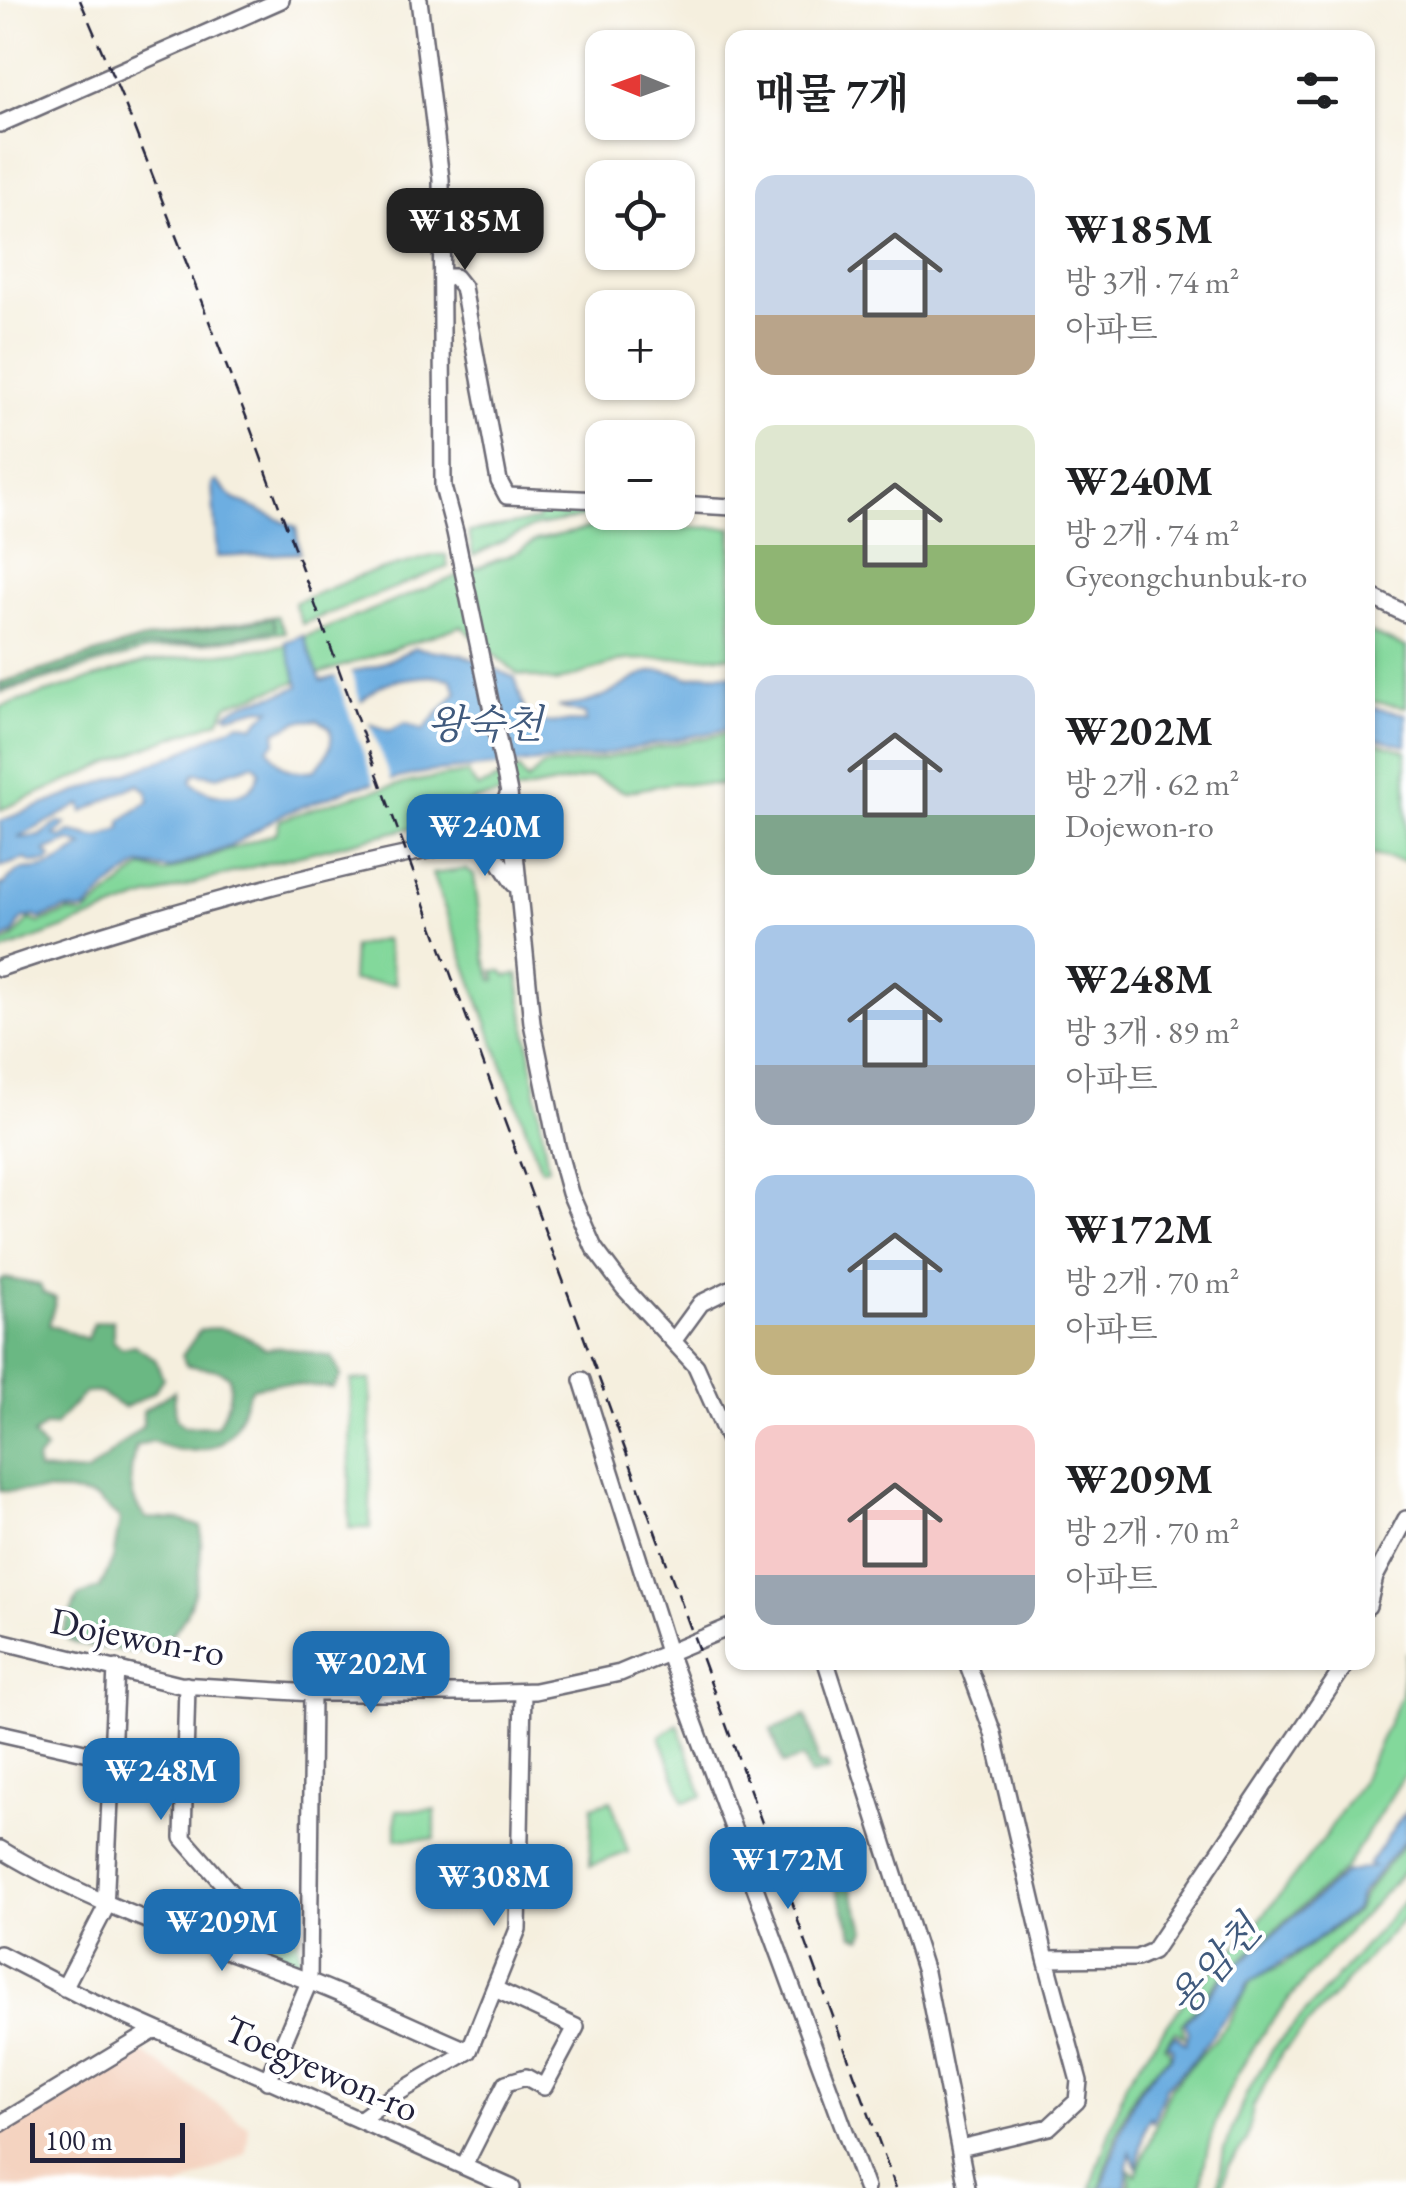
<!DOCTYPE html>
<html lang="ko">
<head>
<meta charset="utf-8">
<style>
  :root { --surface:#fff; --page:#f6f6f6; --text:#202124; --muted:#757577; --accent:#1f6fb2 }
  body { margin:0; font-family:"EB Garamond","Noto Serif KR",serif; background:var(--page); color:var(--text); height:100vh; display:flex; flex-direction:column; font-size:38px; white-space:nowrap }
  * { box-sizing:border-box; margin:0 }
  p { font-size:32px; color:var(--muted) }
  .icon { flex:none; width:55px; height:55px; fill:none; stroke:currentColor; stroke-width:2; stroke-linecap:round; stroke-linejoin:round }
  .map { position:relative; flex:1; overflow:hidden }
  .sheet { position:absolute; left:725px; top:30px; width:650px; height:1640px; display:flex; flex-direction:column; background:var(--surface); border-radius:20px; box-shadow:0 2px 8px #0004 }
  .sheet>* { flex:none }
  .needle { width:65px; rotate:271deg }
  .controls { position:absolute; left:585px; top:30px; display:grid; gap:20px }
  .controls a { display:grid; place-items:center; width:110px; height:110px; border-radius:20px; background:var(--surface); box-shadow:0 2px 8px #0004; font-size:50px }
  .scale { position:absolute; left:30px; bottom:25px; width:155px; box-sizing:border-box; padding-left:10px; border:5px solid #22223b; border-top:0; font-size:28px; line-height:35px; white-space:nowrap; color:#22223b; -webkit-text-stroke:8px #fff; paint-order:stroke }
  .price { position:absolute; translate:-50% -85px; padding:0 22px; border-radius:20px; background:var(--accent); color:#fff; font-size:32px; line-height:65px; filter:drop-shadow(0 2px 5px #0008) }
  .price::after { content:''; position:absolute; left:50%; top:60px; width:30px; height:22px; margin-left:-15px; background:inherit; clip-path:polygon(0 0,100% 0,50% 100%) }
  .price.selected { background:#222; color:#fff }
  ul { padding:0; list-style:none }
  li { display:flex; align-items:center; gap:30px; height:250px; padding:0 30px }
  li span { display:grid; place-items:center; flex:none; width:280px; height:200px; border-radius:20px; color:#555 }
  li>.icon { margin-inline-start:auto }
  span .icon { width:120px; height:120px; fill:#fffc; stroke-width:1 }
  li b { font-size:42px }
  h2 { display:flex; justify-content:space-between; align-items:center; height:120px; padding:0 30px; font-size:42px }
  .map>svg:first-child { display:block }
  .built { fill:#f4d3c0 }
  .green { fill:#83d89b; stroke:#527d6b; stroke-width:2.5 }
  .forest { fill:#6ab883; stroke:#466d5f; stroke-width:2.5 }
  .water { fill:#6daee1; stroke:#48688e; stroke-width:2.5; fill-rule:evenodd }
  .pier { fill:#f5efde }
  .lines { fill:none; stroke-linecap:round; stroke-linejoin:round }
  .minor-casing { stroke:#6c6a74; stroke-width:20 }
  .minor { stroke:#fff; stroke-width:15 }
  .rail { stroke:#22223b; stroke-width:2.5; stroke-dasharray:15 8; stroke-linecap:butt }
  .labels { text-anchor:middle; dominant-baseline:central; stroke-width:8; stroke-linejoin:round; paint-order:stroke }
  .street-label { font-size:38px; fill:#22223b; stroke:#fff }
  .water-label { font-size:40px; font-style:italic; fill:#405a7d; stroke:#fff }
</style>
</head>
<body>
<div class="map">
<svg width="1406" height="2188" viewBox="0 0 1406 2188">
  <rect width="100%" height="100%" fill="#fff"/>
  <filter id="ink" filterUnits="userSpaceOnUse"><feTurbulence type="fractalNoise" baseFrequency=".01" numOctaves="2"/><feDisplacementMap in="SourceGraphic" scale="20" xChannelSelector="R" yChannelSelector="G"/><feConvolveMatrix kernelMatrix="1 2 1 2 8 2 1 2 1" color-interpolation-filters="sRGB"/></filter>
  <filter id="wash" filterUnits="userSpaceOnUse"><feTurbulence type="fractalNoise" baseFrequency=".0048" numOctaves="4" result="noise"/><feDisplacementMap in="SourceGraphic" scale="40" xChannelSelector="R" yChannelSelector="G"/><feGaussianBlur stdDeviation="2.25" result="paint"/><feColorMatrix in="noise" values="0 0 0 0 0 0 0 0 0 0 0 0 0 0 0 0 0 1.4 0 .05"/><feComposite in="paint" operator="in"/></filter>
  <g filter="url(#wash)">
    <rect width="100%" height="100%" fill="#f5efde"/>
    <path class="built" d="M135 2047 249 2127 246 2153 179 2188H0V2129L21 2121Z"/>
    <path class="green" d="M571 503 602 507 604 513 533 527 473 556 469 532 538 520 537 508Z
      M601 526 732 528V656L624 660 556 682 517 674 461 626 227 705 219 721 157 743 0 810V707L146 662 282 646 520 551 536 540Z
      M436 555H446L448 567 302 624 294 603 362 575Z
      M277 616 285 632 143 651 0 693V683L141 640Z
      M1368 632 1406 647V707L1368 701Z
      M732 732V785L673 783 625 792 592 777 474 800 442 820 248 868 142 899 0 952V945L13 938 30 919 39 923 68 912 84 915 143 867 164 873 276 833 280 820C346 796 398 782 467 773L478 788 519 769 527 781 543 766 592 761Z
      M1368 740 1406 751V862L1368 854Z
      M466 869 474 875 485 959 492 980H496L493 971H502L507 976 518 974 548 1168 541 1169 432 874Z
      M385 939 396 984 351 981 353 947Z
      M351 1380H371L370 1528H349Z
      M1406 1652V1773L1345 1869 1218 1980 1182 2024 1185 2037 1175 2031 1164 2045 1169 2049 1170 2057C1125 2088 1115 2138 1100 2188H1091L1126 2082 1188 1996 1248 1935 1323 1839 1362 1780 1401 1695Z
      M678 1724 703 1796 684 1802 660 1736Z
      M611 1800 628 1852 590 1866 592 1806Z
      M396 1810H435V1839H396Z
      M1406 1842V1869C1324 1962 1213 2056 1201 2188H1129L1130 2170 1136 2175 1171 2087 1225 2028 1252 1981 1285 1964 1356 1912 1365 1893Z
      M1406 1899V1916L1282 2053 1253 2107 1247 2141 1228 2166 1222 2188H1218L1224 2150 1247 2092 1273 2049Z
      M243 1908 298 1926 300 1971 228 1945Z"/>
    <path class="forest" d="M273 618 276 629 227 639 142 647 0 690V683L141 640Z
      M4 1278 40 1285 43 1293 56 1298 49 1325 87 1339 93 1323 113 1320V1341L122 1348 134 1345 155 1359 163 1378 154 1392 124 1408 100 1393 85 1392 54 1426H45L33 1436 46 1450 36 1461 38 1470 87 1473 143 1426V1411L174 1391 176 1419 184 1427 217 1426C226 1410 233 1395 229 1376L218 1370 186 1365 182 1356 200 1330C223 1324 248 1336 266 1349L281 1347 332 1357 341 1376 333 1388 277 1383 252 1388C245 1398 244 1406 240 1417 224 1456 185 1457 152 1441L136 1446C129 1471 126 1498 146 1518L181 1520 201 1527C203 1572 192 1647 135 1651 126 1652 114 1649 105 1648 90 1646 71 1645 62 1634L78 1596 100 1588 113 1559 120 1519 97 1499 69 1492 0 1491V1280Z
      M806 1716 813 1734 818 1764H827L829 1770 810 1776 803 1758 783 1764 771 1730Z
      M838 1840V1852L866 1930 862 1938 853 1935 825 1859 829 1841Z"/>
    <path class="water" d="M216 481 234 499 296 527 300 553 217 557 212 484Z
      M303 635 321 681 378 665 415 648 463 655 515 678 528 723 586 722 585 714 558 707C569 705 581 705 591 701 632 689 643 656 689 678L706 674 732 675V728L591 757 428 772 355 787 283 814 229 847 169 869 140 865 110 886 85 911 65 909 41 919 34 916 22 919 13 934 0 941V884L4 885C25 860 24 874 47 867 60 863 72 853 83 846L70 841 45 851 51 857 48 862 33 863 25 859 0 867V821L175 755 240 723 254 726 271 709 260 708 229 716 226 714C248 696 275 700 299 686L285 642ZM430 676 451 679 457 692 423 730 405 723 390 731 361 721 356 706C385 678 392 680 430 676ZM318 720 330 728C335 746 326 756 315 770 290 774 281 770 268 748L276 742 275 732 299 721ZM254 764 260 771C258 776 257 782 253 786 238 802 204 796 191 781L195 773 217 776ZM138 784 147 791 149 801 121 821V828C91 844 101 836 70 832L61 838 55 835 66 824 59 822 40 836 18 838 81 804 83 812Z
      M1368 707 1406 714V746L1368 736Z
      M1406 1811V1838L1361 1893 1355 1910 1304 1948 1248 1983 1245 1991 1195 2058 1166 2087 1153 2122 1150 2117C1140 2134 1142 2148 1137 2167L1130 2152 1125 2188H1102C1119 2141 1127 2088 1171 2058L1173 2047 1167 2044 1175 2035 1186 2043 1189 2032 1185 2023 1222 1979 1345 1873 1373 1867 1368 1865Z"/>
    <path class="pier" d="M350 668 365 717 368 718 392 784 376 788 334 672Z"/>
  </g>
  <g filter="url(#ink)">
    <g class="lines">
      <defs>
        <path id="minor" d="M419 0 441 179 443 487 455 532 509 793 532 1023 557 1146 570 1193 594 1248 624 1288 696 1366 732 1447
          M0 124 281 0
          M443 277H455L463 287 499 481 507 496 602 500
          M678 504 732 507
          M1368 595 1406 614
          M509 793 499 814 477 841 493 852 514 884
          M0 968C168 911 338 864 513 834
          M674 1340 701 1303 732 1288
          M582 1380 668 1652 866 2188
          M1368 1606 1375 1577 1406 1519
          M0 1641 180 1685 312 1693H477L535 1691 620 1673 732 1626
          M826 1662 925 1972 967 2188
          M187 1685 183 1838 238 1901 219 1949
          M0 1733 111 1758
          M0 1849C95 1907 204 1941 308 1981 362 2002 415 2028 469 2051
          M0 1954 85 1998 512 2188
          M1046 1959 1137 1958 1153 1951 1347 1662
          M64 1988 105 1909 116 1668
          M267 2081 309 1982 312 1693
          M361 2119 391 2097 469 2051 518 1929 523 1692
          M0 2124 155 2030
          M960 2148 1049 2127 1077 2101 1079 2081 1046 1959 993 1733 967 1662
          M464 2166 506 2083 526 2077 544 2087 576 2027 495 1989"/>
      </defs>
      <use href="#minor" class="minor-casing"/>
      <use href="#minor" class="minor"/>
      <path class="rail" d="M80 0 126 107 247 419 896 2188"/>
    </g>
  </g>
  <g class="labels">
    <g class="street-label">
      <text transform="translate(138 1636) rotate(11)">Dojewon-ro</text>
      <text transform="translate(322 2068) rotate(24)">Toegyewon-ro</text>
    </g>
    <g class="water-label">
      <text x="485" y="724">왕숙천</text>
      <text transform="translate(1214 1965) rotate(-48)">용암천</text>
    </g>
  </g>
</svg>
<div class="controls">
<a><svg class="needle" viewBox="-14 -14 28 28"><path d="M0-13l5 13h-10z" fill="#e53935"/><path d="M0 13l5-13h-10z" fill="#757577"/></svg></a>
<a><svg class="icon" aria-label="locate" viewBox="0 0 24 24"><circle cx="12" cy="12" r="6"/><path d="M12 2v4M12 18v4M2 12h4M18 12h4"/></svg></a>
<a>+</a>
<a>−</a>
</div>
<div class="scale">100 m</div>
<b class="price selected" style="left:465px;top:273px">₩185M</b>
<b class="price" style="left:485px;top:879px">₩240M</b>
<b class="price" style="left:371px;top:1716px">₩202M</b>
<b class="price" style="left:161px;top:1823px">₩248M</b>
<b class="price" style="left:788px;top:1912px">₩172M</b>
<b class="price" style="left:494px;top:1929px">₩308M</b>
<b class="price" style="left:222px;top:1974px">₩209M</b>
<section class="sheet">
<h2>매물 7개<svg class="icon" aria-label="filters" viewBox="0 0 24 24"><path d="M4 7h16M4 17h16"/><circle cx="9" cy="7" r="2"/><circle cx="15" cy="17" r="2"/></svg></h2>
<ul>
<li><span style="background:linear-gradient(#c9d6e8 70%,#b9a48a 0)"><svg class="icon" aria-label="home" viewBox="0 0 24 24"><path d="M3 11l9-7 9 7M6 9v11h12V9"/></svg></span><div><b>₩185M</b><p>방 3개 · 74 m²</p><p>아파트</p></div></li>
<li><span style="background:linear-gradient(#dfe7d0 60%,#8fb573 0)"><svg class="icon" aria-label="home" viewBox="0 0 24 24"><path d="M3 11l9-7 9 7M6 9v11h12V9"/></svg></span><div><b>₩240M</b><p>방 2개 · 74 m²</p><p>Gyeongchunbuk-ro</p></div></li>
<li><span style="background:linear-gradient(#c9d6e8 70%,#7fa58c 0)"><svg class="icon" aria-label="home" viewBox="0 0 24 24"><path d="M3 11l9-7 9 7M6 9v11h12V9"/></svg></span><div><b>₩202M</b><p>방 2개 · 62 m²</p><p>Dojewon-ro</p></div></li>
<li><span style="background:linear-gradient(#a9c7e8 70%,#9aa5b1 0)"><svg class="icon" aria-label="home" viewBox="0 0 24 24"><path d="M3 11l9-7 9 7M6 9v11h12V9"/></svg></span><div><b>₩248M</b><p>방 3개 · 89 m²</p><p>아파트</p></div></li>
<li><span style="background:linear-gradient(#a9c7e8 75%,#c2b280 0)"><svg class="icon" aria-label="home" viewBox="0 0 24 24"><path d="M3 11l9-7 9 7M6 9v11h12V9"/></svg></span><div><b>₩172M</b><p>방 2개 · 70 m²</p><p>아파트</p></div></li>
<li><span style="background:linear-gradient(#f6c9c9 75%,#9aa5b1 0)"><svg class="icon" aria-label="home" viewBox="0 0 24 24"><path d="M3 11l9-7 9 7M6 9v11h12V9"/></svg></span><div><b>₩209M</b><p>방 2개 · 70 m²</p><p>아파트</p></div></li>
</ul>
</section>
</div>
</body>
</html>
